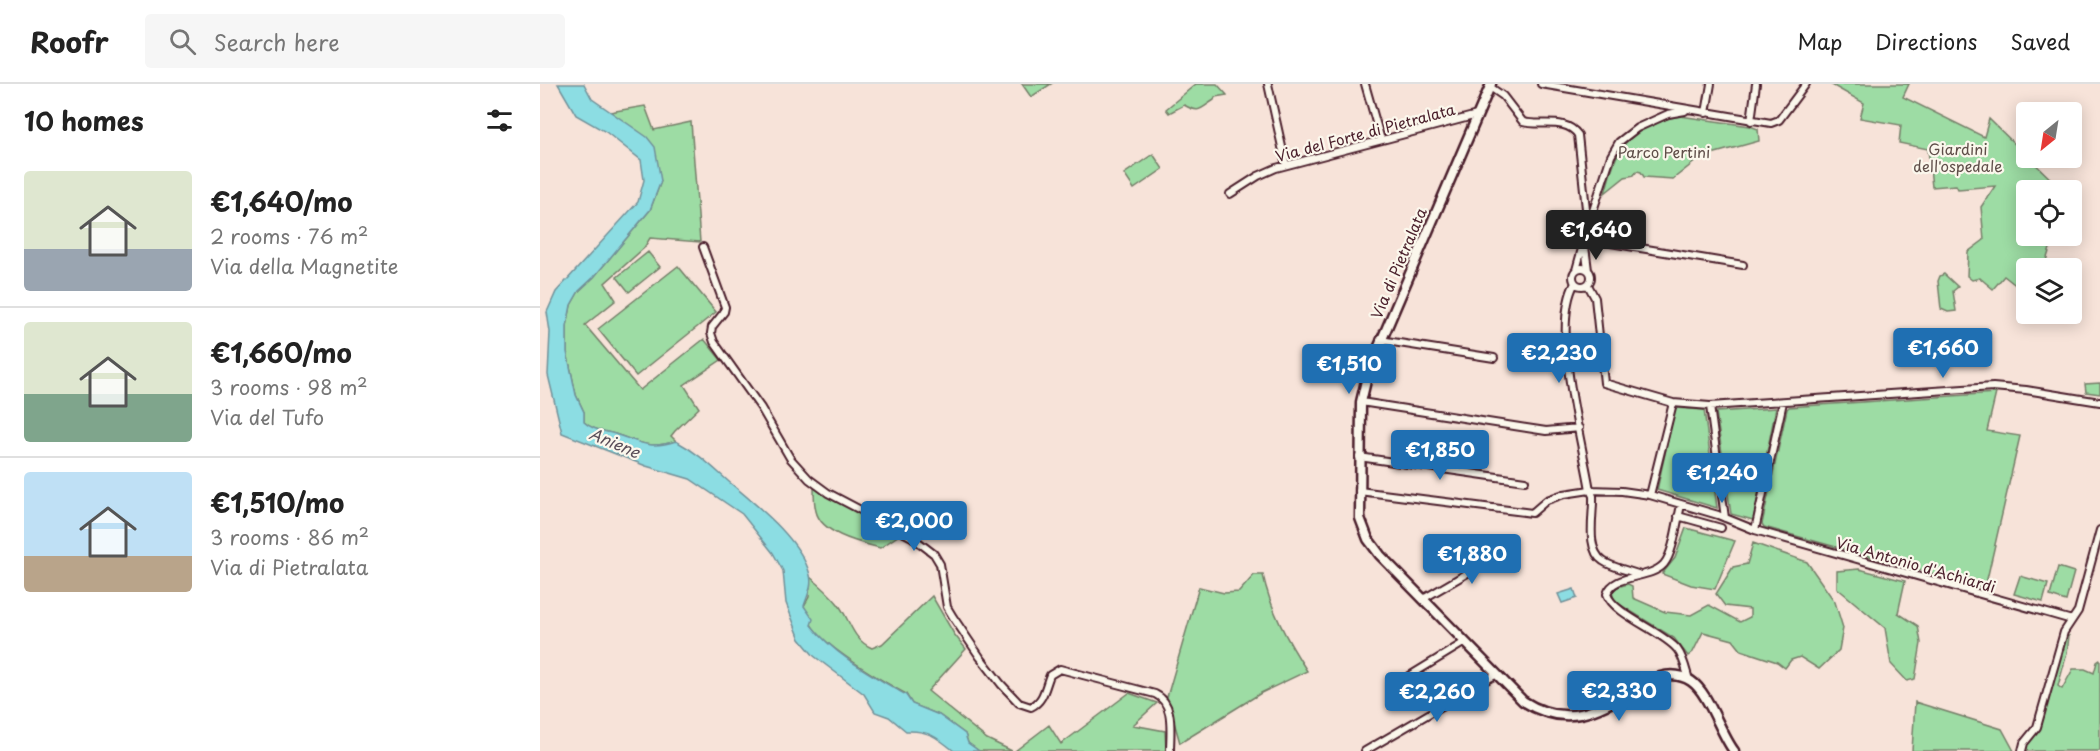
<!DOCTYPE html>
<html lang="en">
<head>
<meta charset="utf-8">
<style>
  :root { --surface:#fff; --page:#f6f6f6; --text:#222; --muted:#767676; --line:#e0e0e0; --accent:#1f6fb2 }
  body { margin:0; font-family:"Playpen Sans",sans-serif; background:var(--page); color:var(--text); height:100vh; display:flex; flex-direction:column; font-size:22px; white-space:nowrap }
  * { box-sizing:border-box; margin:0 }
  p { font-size:20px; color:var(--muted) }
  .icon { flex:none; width:33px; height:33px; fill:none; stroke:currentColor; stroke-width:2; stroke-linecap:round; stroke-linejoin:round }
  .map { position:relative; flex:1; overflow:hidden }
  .details { display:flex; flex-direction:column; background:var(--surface); width:540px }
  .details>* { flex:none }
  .needle { width:39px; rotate:210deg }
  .fabs { position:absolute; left:1476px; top:18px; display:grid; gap:12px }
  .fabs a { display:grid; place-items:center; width:66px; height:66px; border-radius:6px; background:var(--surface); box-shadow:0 3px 15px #0003; font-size:30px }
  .price { position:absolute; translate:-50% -51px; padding:0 14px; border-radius:6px; background:var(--accent); color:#fff; font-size:20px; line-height:39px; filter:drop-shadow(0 2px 3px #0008) }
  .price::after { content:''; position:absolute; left:50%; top:36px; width:18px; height:14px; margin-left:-9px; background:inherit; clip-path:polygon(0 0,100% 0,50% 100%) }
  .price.current { background:#222; color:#fff }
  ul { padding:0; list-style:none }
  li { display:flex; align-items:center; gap:18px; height:150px; padding:0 24px }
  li+li { border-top:2px solid var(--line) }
  li span { display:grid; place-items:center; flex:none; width:168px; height:120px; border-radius:6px; color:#555 }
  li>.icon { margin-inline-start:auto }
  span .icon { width:72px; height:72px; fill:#fffc; stroke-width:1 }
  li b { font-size:26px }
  h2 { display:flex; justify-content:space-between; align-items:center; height:72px; padding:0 24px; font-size:26px }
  header { display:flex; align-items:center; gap:36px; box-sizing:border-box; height:84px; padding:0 30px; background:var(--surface); border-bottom:2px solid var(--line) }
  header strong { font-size:28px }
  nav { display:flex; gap:33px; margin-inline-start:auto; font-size:21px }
  .search { width:420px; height:54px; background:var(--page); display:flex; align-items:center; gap:15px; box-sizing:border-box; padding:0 21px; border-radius:6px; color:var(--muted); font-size:22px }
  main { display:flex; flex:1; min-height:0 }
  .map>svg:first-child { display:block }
  .green { fill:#9ddca4; stroke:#747e68; stroke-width:1.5 }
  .water { fill:#8cdde3; stroke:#729199; stroke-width:1.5 }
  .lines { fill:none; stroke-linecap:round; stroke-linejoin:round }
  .street-casing { stroke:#4a1f2b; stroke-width:10 }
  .secondary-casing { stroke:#4a1f2b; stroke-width:13 }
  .street { stroke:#fbf7ec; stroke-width:6 }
  .secondary { stroke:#fbf7ec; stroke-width:8 }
  .labels { text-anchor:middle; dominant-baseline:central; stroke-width:4.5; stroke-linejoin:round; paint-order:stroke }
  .street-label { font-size:15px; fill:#4a1f2b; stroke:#fbf7ec }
  .park-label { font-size:15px; fill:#5f4e49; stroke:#fbf7ec }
  .water-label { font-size:16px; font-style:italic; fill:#5a4e59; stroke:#fbf7ec }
</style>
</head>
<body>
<header>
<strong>Roofr</strong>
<div class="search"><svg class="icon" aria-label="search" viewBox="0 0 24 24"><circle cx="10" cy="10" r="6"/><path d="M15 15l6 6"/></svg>Search here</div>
<nav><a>Map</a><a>Directions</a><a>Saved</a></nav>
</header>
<main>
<section class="details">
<h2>10 homes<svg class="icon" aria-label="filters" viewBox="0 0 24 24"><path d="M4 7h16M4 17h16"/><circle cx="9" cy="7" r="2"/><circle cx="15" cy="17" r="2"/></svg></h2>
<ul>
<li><span style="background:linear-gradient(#dfe7d0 65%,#9aa5b1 0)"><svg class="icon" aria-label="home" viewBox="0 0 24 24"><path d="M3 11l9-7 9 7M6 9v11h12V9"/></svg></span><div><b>€1,640/mo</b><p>2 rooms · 76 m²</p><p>Via della Magnetite</p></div></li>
<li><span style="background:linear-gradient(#dfe7d0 60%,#7fa58c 0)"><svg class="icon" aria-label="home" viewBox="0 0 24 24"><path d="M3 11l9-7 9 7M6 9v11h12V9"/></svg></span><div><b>€1,660/mo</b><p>3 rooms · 98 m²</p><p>Via del Tufo</p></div></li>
<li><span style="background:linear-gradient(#bfe0f5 70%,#b9a48a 0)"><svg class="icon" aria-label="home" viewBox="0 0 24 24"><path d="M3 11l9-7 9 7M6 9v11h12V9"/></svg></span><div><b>€1,510/mo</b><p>3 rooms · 86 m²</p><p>Via di Pietralata</p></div></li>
</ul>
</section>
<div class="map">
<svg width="1560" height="667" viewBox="0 0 1560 667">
  <rect width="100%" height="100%" fill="#f7e3d9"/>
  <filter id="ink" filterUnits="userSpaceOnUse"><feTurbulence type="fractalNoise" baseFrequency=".0167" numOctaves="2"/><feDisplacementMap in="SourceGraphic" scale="12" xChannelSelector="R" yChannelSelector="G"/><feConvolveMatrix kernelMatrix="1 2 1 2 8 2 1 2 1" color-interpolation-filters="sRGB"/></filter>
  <g filter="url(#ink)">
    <path class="green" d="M482 0H511L491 13Z
      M656 0H677L687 11 675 13 674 16C660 25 660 30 644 21L629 29 626 25Z
      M1290 0H1369L1363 13 1444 53 1449 35 1522 106H1486V152H1514L1506 177 1500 184H1486V202L1483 207 1464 192 1453 205 1440 194 1432 196 1427 192 1428 168 1444 156 1441 123 1455 102 1418 105 1416 101 1392 103 1388 65 1359 59 1361 41 1320 34 1324 19Z
      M105 22 114 46 151 38 160 158 110 154 104 164 65 199 76 216 45 241 100 306 164 255 181 276 144 301 159 324 135 347 131 352 136 357C109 366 100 358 75 350 64 347 52 346 44 338V328L36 311 27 268V242L31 221 39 207 54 193 110 126 121 97 80 35 70 28Z
      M1140 32 1210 42 1218 45 1219 57 1161 73 1133 95 1104 93 1101 88 1097 87 1094 91 1085 93 1065 109C1069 96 1072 80 1079 68 1089 49 1119 35 1140 32Z
      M613 70 623 85 594 105 584 90Z
      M108 168 120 183 89 208 77 193Z
      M138 182 176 228 96 292 58 245Z
      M1404 190 1418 203 1413 207 1416 227 1408 228 1401 225 1398 197 1400 192Z
      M1560 299V310L1546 308 1545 300Z
      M1456 309 1447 347 1480 352 1445 504 1224 443 1222 440 1247 325 1249 323Z
      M1135 324 1164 326 1177 424 1117 406Z
      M1236 324 1213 436 1191 430 1176 328Z
      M274 403 359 451 340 464C321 459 281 450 276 427 274 420 274 411 274 403Z
      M1146 444 1195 457 1175 505 1151 501 1122 490 1135 474Z
      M1213 459 1267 478 1295 518 1303 544 1299 566 1279 585 1260 573 1251 576 1245 584 1237 578 1201 566 1193 556 1163 548 1153 568 1148 572 1134 554 1079 520 1074 515 1072 508 1077 503 1088 500 1092 502 1093 514 1125 528 1151 531 1169 521 1200 538 1210 533V525L1185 522 1176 510 1193 483 1207 480Z
      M1518 483 1534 488 1526 517 1510 512Z
      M1319 485 1365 497 1358 529 1378 542 1381 559 1375 595 1367 597 1351 580 1345 544 1297 504V487Z
      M714 491H723C731 527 747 556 767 587L721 609 640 659 627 613 659 503 684 509 699 508Z
      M1480 492 1508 500 1503 518 1474 510Z
      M270 493C280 501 290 510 298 520 310 535 312 556 332 564L342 560 392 512 414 550 426 565 388 607 447 655 472 667H439L428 659 425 650 399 631 372 620 366 610C343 597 283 562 271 540 268 535 267 528 264 522L269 513Z
      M1529 552 1527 569 1518 602 1522 605 1533 585H1545L1554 589 1557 578 1560 576V667H1486L1485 663 1500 641 1524 553Z
      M589 609 617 619 593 641 625 647 626 667H475L509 641 521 660Z
      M1375 618 1462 645 1474 667H1372Z"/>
    <path class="water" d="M18 0H44L52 15 107 53 115 63 121 97 110 126 54 193 39 207 31 221 27 242V268L36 311 44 328V338C52 346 65 347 75 350 100 358 109 366 136 357 158 369 170 381 188 397 215 420 261 455 270 491 273 502 267 512 264 522L273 535 271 541C294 571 334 592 366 611L372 620 399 631 425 650 428 659 439 667H414C397 653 388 646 366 647L349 633 335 628 324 610 274 572 260 555 246 519 243 487 233 469 202 430 150 395 106 382 22 349 8 291 10 248 7 228 16 208 98 118 104 96 101 76 66 48 36 31Z
      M1034 505 1037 514 1022 519 1018 510Z"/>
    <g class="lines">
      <defs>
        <path id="street" d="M728 0 746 81
          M825 0 841 56
          M1001 0 1231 39 1239 36 1266 0
          M950 3 963 12 983 38C1001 43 1026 33 1038 51L1048 143 1036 186
          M1166 29 1171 0
          M1211 37 1216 0
          M690 110 718 92 736 84 937 31
          M1049 139 1071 72 1079 58 1097 44 1128 30 1145 27
          M1046 155 1203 181
          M1045 162 1048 186
          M163 163 185 223 184 228 172 243 171 249 174 258 221 324 250 374 269 395 288 409 372 453 394 470 400 480 407 523 413 533 440 573 461 600 479 619 491 623C504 617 505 603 510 591L520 585 615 610C635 619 630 648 630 667
          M1033 193a9 9 0 1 1 18 0a9 9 0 1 1-18 0Z
          M1035 199C1010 242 1042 356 1050 406L1053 412C1054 431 1045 465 1063 477 1073 484 1088 486 1100 491
          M1048 201 1055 214 1064 299 1133 319 1170 322
          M840 256 954 274
          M821 318 1006 347 1039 344
          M819 373 985 397
          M819 407 992 429 1007 416 1024 410 1050 406 1082 407 1110 411 1178 431 1215 446 1532 536
          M1110 411 1133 319
          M1141 421C1137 437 1134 468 1124 480 1110 496 1073 489 1067 510 1073 530 1122 547 1137 565 1144 574 1146 586 1149 596
          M1138 432 1181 444
          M1185 434 1170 322 1453 303 1486 306 1560 318
          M1215 446 1243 318
          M883 515 969 465
          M853 602 925 558
          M825 667 957 590
          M1482 667 1484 659 1497 643 1524 548 1538 527 1560 446"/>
        <path id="secondary" d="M951 0 828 288 821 318 820 434 828 455 840 471 983 617C1060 667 1104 567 1151 597 1169 609 1180 649 1194 667"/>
      </defs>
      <use href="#street" class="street-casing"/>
      <use href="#secondary" class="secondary-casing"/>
      <use href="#street" class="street"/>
      <use href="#secondary" class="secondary"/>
    </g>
  </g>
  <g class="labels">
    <g class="street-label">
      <text transform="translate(825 48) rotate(-15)">Via del Forte di Pietralata</text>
      <text transform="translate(858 179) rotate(-67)">Via di Pietralata</text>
      <text transform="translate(1376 480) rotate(16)">Via Antonio d'Achiardi</text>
    </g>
    <g class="park-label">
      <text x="1418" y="64">Giardini<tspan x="1418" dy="17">dell'ospedale</tspan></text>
      <text x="1124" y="67">Parco Pertini</text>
    </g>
    <g class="water-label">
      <text transform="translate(75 358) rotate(23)">Aniene</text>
    </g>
  </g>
</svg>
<div class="fabs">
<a><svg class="needle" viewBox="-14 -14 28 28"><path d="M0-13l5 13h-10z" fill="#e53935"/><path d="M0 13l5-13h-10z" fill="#767676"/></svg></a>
<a><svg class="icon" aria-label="locate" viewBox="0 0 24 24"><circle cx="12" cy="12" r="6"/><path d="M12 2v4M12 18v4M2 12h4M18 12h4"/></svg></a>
<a><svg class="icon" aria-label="layers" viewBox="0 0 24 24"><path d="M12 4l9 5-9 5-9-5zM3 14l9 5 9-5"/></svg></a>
</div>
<b class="price current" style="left:1056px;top:177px">€1,640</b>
<b class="price" style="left:1403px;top:295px">€1,660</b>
<b class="price" style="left:1019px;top:300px">€2,230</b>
<b class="price" style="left:809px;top:311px">€1,510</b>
<b class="price" style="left:900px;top:397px">€1,850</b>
<b class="price" style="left:1182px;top:420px">€1,240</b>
<b class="price" style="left:374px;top:468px">€2,000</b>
<b class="price" style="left:932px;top:501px">€1,880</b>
<b class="price" style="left:1079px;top:638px">€2,330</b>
<b class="price" style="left:897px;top:639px">€2,260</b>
</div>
</main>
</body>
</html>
